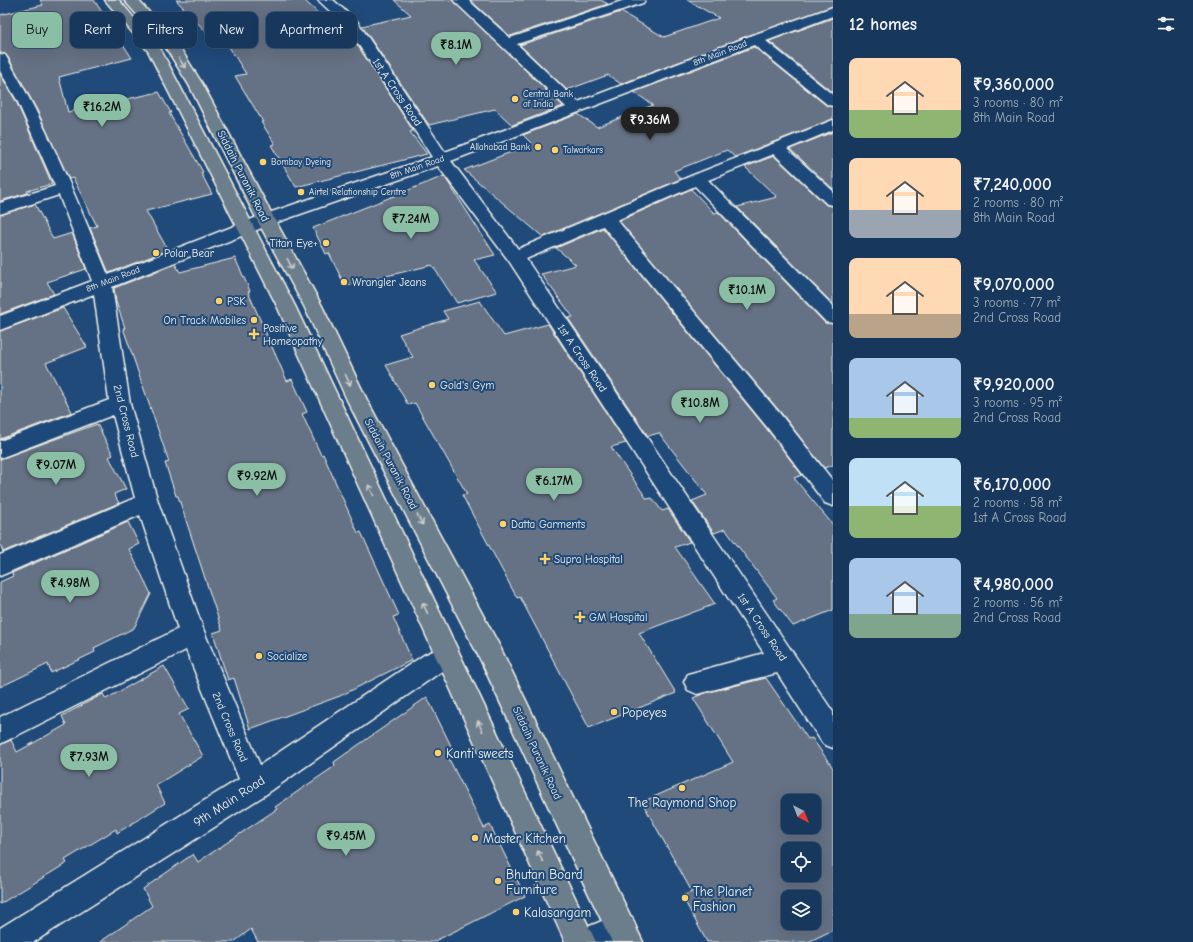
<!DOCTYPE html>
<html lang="en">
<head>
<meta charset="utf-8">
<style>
  :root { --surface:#17385c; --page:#244365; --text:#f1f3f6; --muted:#9eacbb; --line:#365272; --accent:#8abfa5 }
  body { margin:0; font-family:"Comic Neue",sans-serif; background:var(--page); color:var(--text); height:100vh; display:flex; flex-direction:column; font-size:15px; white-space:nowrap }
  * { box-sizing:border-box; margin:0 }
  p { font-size:13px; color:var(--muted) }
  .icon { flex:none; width:22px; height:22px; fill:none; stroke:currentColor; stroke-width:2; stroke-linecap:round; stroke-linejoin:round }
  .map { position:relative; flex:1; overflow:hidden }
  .side { display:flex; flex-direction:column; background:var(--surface); width:360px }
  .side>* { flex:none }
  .top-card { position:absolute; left:12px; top:12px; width:380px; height:36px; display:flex; gap:8px }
  .needle { width:26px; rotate:138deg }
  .fabs { position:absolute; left:781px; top:794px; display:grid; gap:8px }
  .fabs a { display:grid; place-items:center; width:40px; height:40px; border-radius:8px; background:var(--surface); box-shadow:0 4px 16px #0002,0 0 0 1px var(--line); font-size:20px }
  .price { position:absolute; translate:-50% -34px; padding:0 9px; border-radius:14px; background:var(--accent); color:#111; font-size:13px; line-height:26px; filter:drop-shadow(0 1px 2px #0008) }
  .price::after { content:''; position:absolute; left:50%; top:24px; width:12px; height:9px; margin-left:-6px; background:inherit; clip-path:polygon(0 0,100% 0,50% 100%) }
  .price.on { background:#222; color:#fff }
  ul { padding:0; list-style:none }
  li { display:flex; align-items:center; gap:12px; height:100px; padding:0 16px }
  li span { display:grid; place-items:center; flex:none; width:112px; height:80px; border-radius:8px; color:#555 }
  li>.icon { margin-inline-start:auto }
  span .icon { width:48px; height:48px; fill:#fffc; stroke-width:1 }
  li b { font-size:17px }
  h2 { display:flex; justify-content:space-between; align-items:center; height:48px; padding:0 16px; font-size:17px }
  .chip { padding:0 14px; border-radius:8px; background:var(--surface); box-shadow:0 4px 16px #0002,0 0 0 1px var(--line); font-size:14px; line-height:36px }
  .chip.on { background:var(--accent); color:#111 }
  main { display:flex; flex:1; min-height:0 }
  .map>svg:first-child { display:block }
  .building { fill:#657184; stroke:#f4f1e8; fill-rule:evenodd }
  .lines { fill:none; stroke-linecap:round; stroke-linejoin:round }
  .minor-casing { stroke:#f4f1e8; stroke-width:3 }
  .major-casing { stroke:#f4f1e8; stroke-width:3 }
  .minor { fill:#1f4a7a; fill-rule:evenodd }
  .major { fill:#6c7d8b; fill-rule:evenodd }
  .oneway { stroke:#cbcecc }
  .poi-dot { fill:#ffd166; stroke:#1f4a7a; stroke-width:1.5 }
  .labels { text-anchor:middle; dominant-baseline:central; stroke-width:4; stroke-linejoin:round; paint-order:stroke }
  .far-street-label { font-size:9px; fill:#f4f1e8; stroke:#1f4a7a }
  .far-poi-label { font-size:9px; fill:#f4f1e8; stroke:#1f4a7a; text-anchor:start }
  .street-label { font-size:11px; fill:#f4f1e8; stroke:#1f4a7a }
  .poi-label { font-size:11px; fill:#f4f1e8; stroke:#1f4a7a; text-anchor:start }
  .near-poi-label { font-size:13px; fill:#f4f1e8; stroke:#1f4a7a; text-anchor:start }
  .near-street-label { font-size:13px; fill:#f4f1e8; stroke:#1f4a7a }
</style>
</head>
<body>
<main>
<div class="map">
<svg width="833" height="942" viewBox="0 0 833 942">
  <rect width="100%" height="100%" fill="#1f4a7a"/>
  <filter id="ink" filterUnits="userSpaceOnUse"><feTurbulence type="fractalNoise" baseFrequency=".025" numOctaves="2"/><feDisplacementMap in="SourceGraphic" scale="8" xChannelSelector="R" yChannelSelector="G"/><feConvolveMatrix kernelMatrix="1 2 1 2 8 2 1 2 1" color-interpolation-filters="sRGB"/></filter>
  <g filter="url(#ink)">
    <path class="building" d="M40 0H94L132 58 59 77 68 112 159 92 171 113H169L203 172 201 173 212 194 146 211 168 250 109 273 90 228 97 226 73 178 69 179 37 110 8 57 5 54 0 53V15L43 5Z
      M176 0H304L337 31 347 29 412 129 413 131 410 132 427 154 296 187 271 145 275 144 261 122H263L235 76 246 74 221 34 211 37Z
      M394 0H452L563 106 512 125 495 109 429 125 362 26 411 15Z
      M470 0H601L608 4 510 36Z
      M687 0H833V6L750 35 621 84 608 75 567 90 520 45 621 12 664 37 719 18Z
      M833 18V93L769 41Z
      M754 47 827 106 833 107V119L735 157 727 150 674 171 681 179 543 237 464 170 532 144 523 135 578 114 597 127 653 105 634 92Z
      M0 74 16 101 52 184 27 191 28 193 0 201Z
      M833 132V189L790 149Z
      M774 156 826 205 833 206V304L737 207 777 197 745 167Z
      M444 176 495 255 474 260 497 292 457 303 432 265 345 286 329 253 326 254 313 228Z
      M691 189 714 213 718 212 825 323 833 324V465L824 468 782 414 619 221Z
      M35 204 53 239 72 233 86 269 47 282 54 294 0 314V215Z
      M603 228 766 428 802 475 794 478 833 525V610L793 626 773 600 777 598 725 529 714 533 692 501 707 495 659 433 648 436 568 318 573 317 541 274 576 265 556 248Z
      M235 258 250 291 248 292 287 381 292 379 307 412 302 414 321 455 323 454 358 533 361 532 399 615 393 617 412 660 340 696 250 729 234 678 228 680 213 633 222 630 178 496H176L165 463 169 462 123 328H125L116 302 114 288 175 264 180 272Z
      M480 301 504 336 548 324 626 443 611 447 647 499 652 498 662 511 668 509 690 542 675 547 715 604 639 633 676 693 589 728 520 597 517 598 462 495 467 494 415 403 408 405 386 365 413 357 399 334 448 319 443 311Z
      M63 308 87 347 46 363 72 412 0 439V331Z
      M97 424 113 455 109 457 126 489 114 494 119 503 3 552 0 544V459Z
      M128 522 139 544 129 549 151 594 134 628 94 648 95 652 51 673 48 664 0 687V582L13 576 12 573Z
      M164 666 189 709 179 714 203 756 156 785 165 803 117 833 116 829 65 860 67 863 0 904V745L11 740 17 752 66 725 62 716 103 694 106 699Z
      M766 678 808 739 812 738 833 768V930L808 942H707L682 896 692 892 642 802 733 762 693 698 705 693ZM788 801H814V827H788ZM788 849H814V875H788ZM788 897H814V923H788Z
      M427 697 454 752 447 755 484 828 490 825 525 896 433 942H258L251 929 234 942H100L152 906 143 889 193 854 198 862 277 809 275 807 335 766 334 762Z"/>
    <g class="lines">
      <defs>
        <path id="minor" d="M318 0H333L357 21 445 152 566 107 453 0H468L510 38 625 0H645L643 3 517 44 578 102 750 36 833 7V16L766 41 833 95V106L828 105 754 45 451 161 518 249 691 176 833 120V130L787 149 833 191V205L827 204 774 154 708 180 833 306V323L826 322 695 186 617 220 781 415 833 481V506L825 503 767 427 603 226 526 259 833 712V748L823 744 777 673 697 694 688 690 684 682 688 674 764 653 509 261 438 166 272 224 112 287 130 404 158 502 205 634 260 765 424 655 447 645 456 648 460 656 456 664 442 671 265 795 34 942H0V928L239 779 186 650 0 744V717L178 629 140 515 0 576V555L135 498 113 415 0 458V441L109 400 94 294 0 330V316L92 281 59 195 0 214V203L55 186 17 100 0 71V54L5 55 7 58C48 128 77 200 108 275L260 216 432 157 347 27Z
          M621 913 632 917 636 928 632 939 625 942H574L578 931Z"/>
        <path id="major" d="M105 0H119L161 50 295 306 596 942H565L277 306 148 51Z
          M124 0H138L177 43 203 85 275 220 322 306 367 400 499 645 643 942H612L584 884 481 661 347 400 304 306 257 220 189 85 166 48Z"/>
      </defs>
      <use href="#minor" class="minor-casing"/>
      <use href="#major" class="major-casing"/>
      <use href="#minor" class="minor"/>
      <use href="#major" class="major"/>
    </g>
    <defs><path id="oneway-shaft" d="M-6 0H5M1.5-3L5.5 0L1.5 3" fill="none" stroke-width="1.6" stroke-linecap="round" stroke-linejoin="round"/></defs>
    <g class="oneway">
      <use href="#oneway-shaft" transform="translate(182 63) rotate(57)"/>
      <use href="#oneway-shaft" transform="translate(290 264) rotate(62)"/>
      <use href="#oneway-shaft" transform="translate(348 380) rotate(65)"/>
      <use href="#oneway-shaft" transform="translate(371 490) rotate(-115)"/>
      <use href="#oneway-shaft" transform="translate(420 520) rotate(62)"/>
      <use href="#oneway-shaft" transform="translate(425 608) rotate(-115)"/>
      <use href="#oneway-shaft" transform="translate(480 726) rotate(-115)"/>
      <use href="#oneway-shaft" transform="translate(540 856) rotate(-115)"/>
    </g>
  </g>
  <g class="poi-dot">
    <circle cx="515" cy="99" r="4"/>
    <circle cx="538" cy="147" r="4"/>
    <circle cx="555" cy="150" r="4"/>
    <circle cx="263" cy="162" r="4"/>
    <circle cx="301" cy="192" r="4"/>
    <circle cx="326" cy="243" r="4"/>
    <circle cx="156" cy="253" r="4"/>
    <circle cx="344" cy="282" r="4"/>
    <circle cx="219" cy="301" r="4"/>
    <circle cx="254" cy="320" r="4"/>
    <path d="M252 328h4v4h4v4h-4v4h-4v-4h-4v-4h4z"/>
    <circle cx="432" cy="385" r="4"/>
    <circle cx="503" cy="524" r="4"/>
    <path d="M543 553h4v4h4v4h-4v4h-4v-4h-4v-4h4z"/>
    <path d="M578 611h4v4h4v4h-4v4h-4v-4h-4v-4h4z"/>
    <circle cx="259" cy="656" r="4"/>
    <circle cx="614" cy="712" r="4"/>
    <circle cx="438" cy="753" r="4"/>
    <circle cx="682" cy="788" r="4"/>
    <circle cx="475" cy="838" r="4"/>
    <circle cx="498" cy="881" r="4"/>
    <circle cx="685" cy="898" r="4"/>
    <circle cx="516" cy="912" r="4"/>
  </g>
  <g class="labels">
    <g class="far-street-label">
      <text transform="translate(720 53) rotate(-21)">8th Main Road</text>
      <text transform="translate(417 167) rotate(-19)">8th Main Road</text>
      <text transform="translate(113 279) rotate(-21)">8th Main Road</text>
    </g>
    <g class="far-poi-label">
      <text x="523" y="94">Central Bank<tspan x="523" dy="10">of India</tspan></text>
      <text x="530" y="147" text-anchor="end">Allahabad Bank</text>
      <text x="563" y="150">Talwarkars</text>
      <text x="271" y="162">Bombay Dyeing</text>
      <text x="309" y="192">Airtel Relationship Centre</text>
    </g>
    <g class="street-label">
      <text transform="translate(397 92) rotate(56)">1st A Cross Road</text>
      <text transform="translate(243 176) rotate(63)">Siddaih Puranik Road</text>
      <text transform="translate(582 358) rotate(56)">1st A Cross Road</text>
      <text transform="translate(126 421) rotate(76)">2nd Cross Road</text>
      <text transform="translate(391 464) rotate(62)">Siddaih Puranik Road</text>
      <text transform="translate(762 627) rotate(56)">1st A Cross Road</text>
      <text transform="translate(230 727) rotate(67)">2nd Cross Road</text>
      <text transform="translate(537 753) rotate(65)">Siddaih Puranik Road</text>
    </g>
    <g class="poi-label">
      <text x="318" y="243" text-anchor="end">Titan Eye+</text>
      <text x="164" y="253">Polar Bear</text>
      <text x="352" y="282">Wrangler Jeans</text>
      <text x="227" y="301">PSK</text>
      <text x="246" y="320" text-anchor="end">On Track Mobiles</text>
      <text x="263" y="328">Positive<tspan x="263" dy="13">Homeopathy</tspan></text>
      <text x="440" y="385">Gold's Gym</text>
      <text x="511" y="524">Datta Garments</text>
      <text x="554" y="559">Supra Hospital</text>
      <text x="589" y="617">GM Hospital</text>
      <text x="267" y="656">Socialize</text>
    </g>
    <g class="near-poi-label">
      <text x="622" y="712">Popeyes</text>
      <text x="446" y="753">Kanti sweets</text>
      <text x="682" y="802" text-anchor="middle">The Raymond Shop</text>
      <text x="483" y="838">Master Kitchen</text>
      <text x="506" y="874">Bhutan Board<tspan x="506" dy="15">Furniture</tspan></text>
      <text x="693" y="891">The Planet<tspan x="693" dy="15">Fashion</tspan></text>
      <text x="524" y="912">Kalasangam</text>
    </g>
    <g class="near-street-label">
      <text transform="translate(229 801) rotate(-33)">9th Main Road</text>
    </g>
  </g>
</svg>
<div class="fabs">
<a><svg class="needle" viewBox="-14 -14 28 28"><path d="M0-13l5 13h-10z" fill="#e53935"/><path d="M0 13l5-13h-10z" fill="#9eacbb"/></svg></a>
<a><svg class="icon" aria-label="locate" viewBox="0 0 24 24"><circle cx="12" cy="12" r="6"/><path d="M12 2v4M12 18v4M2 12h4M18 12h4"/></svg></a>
<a><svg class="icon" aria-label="layers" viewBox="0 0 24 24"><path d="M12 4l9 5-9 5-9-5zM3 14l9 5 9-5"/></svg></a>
</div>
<b class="price" style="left:456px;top:66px">₹8.1M</b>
<b class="price" style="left:102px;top:128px">₹16.2M</b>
<b class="price on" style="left:650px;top:141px">₹9.36M</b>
<b class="price" style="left:411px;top:240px">₹7.24M</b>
<b class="price" style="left:747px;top:311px">₹10.1M</b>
<b class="price" style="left:700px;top:424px">₹10.8M</b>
<b class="price" style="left:56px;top:486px">₹9.07M</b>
<b class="price" style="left:257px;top:497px">₹9.92M</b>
<b class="price" style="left:554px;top:502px">₹6.17M</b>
<b class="price" style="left:70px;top:604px">₹4.98M</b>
<b class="price" style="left:89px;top:778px">₹7.93M</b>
<b class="price" style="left:346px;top:857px">₹9.45M</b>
<div class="top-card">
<a class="chip on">Buy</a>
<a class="chip">Rent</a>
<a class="chip">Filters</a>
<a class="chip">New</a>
<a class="chip">Apartment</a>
</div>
</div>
<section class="side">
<h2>12 homes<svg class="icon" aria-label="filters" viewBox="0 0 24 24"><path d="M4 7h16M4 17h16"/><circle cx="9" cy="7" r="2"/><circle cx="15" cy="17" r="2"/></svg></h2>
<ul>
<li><span style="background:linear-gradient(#ffd9b3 65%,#8fb573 0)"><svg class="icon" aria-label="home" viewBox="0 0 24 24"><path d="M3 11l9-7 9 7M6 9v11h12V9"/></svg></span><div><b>₹9,360,000</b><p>3 rooms · 80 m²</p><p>8th Main Road</p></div></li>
<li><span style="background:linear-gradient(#ffd9b3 65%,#9aa5b1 0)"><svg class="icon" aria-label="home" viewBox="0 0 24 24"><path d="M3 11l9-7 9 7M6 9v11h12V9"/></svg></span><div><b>₹7,240,000</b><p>2 rooms · 80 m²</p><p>8th Main Road</p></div></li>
<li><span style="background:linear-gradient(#ffd9b3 70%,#b9a48a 0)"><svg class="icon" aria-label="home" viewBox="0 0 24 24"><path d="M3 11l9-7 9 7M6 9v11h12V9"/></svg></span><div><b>₹9,070,000</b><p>3 rooms · 77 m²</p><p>2nd Cross Road</p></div></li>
<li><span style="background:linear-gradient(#a9c7e8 75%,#8fb573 0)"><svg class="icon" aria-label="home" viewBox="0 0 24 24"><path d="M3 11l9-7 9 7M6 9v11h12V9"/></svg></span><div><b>₹9,920,000</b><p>3 rooms · 95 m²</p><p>2nd Cross Road</p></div></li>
<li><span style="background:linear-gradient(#bfe0f5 60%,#8fb573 0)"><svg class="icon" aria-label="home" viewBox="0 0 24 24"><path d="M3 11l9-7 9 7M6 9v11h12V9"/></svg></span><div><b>₹6,170,000</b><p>2 rooms · 58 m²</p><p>1st A Cross Road</p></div></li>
<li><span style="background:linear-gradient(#a9c7e8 70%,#7fa58c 0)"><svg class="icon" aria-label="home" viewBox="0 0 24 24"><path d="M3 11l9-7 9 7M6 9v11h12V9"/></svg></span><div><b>₹4,980,000</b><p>2 rooms · 56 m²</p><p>2nd Cross Road</p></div></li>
</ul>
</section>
</main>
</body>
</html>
